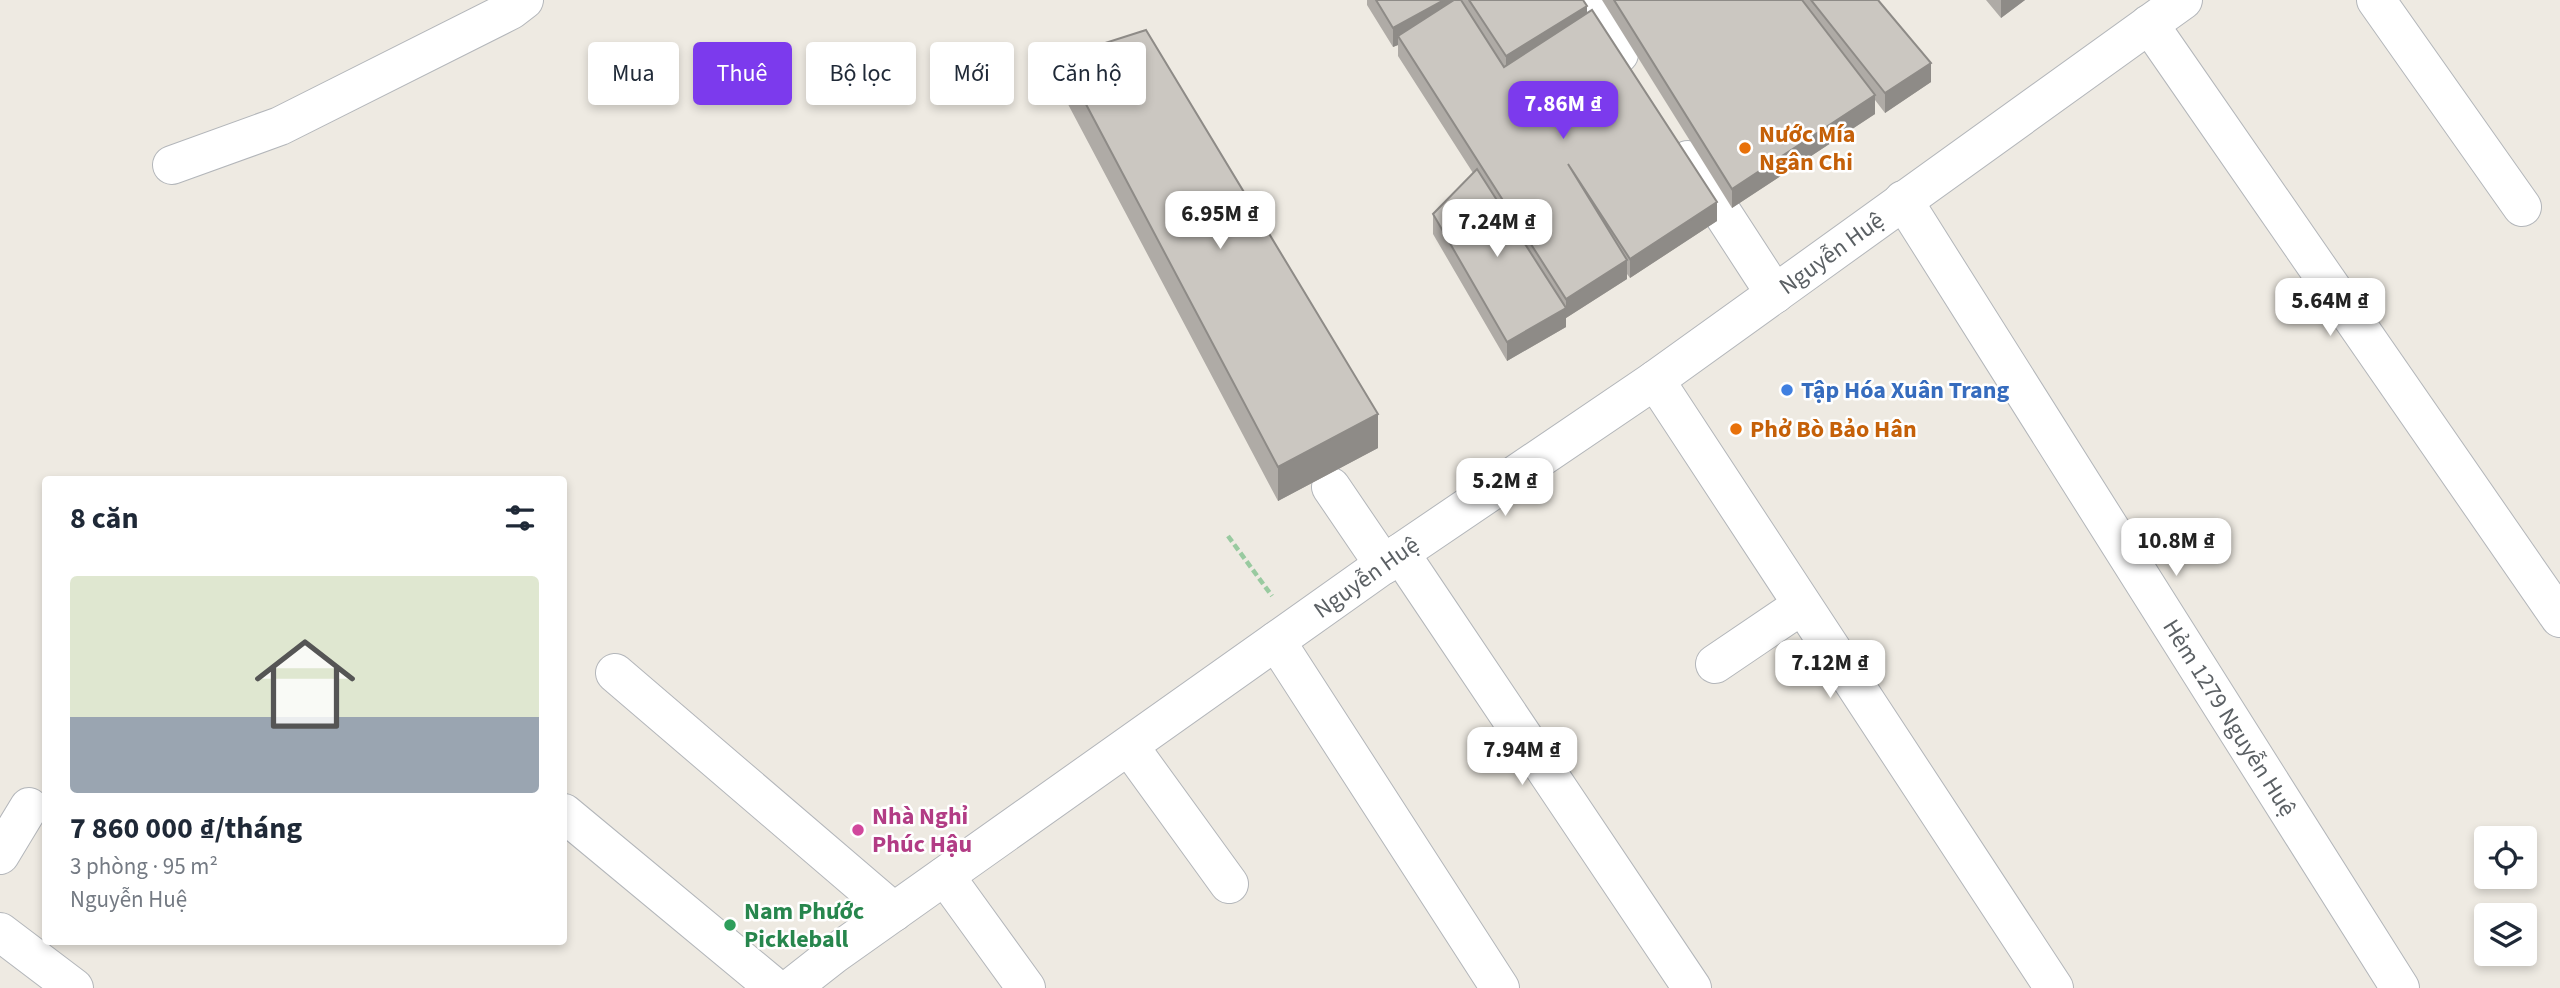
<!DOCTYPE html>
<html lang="vi">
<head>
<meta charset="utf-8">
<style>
  :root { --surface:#fff; --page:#f2f2f3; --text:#1f2937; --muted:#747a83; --accent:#7c3aed }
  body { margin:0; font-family:"Source Sans 3",sans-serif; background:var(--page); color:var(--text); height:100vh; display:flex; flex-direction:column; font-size:26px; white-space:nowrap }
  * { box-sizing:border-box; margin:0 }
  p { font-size:23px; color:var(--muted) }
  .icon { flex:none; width:38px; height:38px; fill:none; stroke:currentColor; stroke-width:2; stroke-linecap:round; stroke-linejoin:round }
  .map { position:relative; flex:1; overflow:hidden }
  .details { position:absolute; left:42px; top:476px; width:525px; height:469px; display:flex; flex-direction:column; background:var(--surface); border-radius:7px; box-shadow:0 4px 10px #0003 }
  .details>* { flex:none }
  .hud { position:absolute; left:588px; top:42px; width:665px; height:63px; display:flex; gap:14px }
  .buttons { position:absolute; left:2474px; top:826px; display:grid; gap:14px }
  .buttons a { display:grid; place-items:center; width:63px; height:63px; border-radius:7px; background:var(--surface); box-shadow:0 4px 10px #0003; font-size:35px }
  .price { position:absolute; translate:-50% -60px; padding:0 16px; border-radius:14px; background:#fff; color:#222; font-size:23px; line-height:46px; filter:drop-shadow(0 2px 4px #0008) }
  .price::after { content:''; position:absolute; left:50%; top:42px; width:21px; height:16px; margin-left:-10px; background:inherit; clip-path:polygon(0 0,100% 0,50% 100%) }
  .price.selected { background:var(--accent); color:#fff }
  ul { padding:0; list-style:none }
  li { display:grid; align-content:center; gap:14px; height:371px; padding:0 28px }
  li span { display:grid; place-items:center; height:217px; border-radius:7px; color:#555 }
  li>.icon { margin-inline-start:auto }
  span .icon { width:126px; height:126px; fill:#fffc; stroke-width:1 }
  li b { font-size:30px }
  h2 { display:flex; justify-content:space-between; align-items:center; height:84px; padding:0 28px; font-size:30px }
  .tag { padding:0 24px; border-radius:7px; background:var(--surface); box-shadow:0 4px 10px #0003; font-size:24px; line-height:63px }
  .tag.selected { background:var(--accent); color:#fff }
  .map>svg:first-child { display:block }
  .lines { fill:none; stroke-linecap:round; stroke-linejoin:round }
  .minor-casing { stroke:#b3b6ba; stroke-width:40 }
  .path { stroke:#99caa0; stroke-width:4.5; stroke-dasharray:7 3.5; stroke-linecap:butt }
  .minor { stroke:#fff; stroke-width:38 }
  .wall { fill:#afaba6 }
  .shaded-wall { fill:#8e8b87 }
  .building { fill:#cbc7c1; stroke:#8e8b87; stroke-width:2 }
  .food-dot { fill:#e8710a; stroke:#fff; stroke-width:2.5 }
  .shop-dot { fill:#3f7fe0; stroke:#fff; stroke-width:2.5 }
  .hotel-dot { fill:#d1479c; stroke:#fff; stroke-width:2.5 }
  .leisure-dot { fill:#2e9e5b; stroke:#fff; stroke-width:2.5 }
  .labels { text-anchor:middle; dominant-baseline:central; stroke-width:5; stroke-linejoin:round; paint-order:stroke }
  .food-label { font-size:24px; font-weight:bold; fill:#c56008; stroke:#fff; text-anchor:start }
  .street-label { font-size:24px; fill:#5b6064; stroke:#fff }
  .shop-label { font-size:24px; font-weight:bold; fill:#366cbe; stroke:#fff; text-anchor:start }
  .hotel-label { font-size:24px; font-weight:bold; fill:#b23c85; stroke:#fff; text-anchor:start }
  .leisure-label { font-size:24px; font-weight:bold; fill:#27864d; stroke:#fff; text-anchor:start }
</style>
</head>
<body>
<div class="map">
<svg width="2560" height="988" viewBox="0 0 2560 988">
  <rect width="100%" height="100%" fill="#eeeae2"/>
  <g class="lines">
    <defs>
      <g id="minor">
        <path d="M1584 0 1619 54"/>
        <path d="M2376 0 2522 207"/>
        <path d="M2149 24 2560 618"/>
        <path d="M1688 160 1775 294"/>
        <path d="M172 165 280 126 511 10 524 0"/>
        <path id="s1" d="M1903 200 2400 988"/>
        <path d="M1655 380 2054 988"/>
        <path d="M1331 487 1384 565"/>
        <path d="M1400 553 1692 988"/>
        <path d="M1276 641 1500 988"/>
        <path d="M1715 664 1802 605"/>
        <path d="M615 673 894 912"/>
        <path d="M1129 746 1229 884"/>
        <path d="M564 813 775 988"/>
        <path d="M0 855 29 807"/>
        <path d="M945 876 1026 988"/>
        <path d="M0 932 74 988"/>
        <path id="s2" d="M791 988 833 955 1400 553 1655 380 2183 0"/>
      </g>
    </defs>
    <use href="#minor" class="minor-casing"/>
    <path class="path" d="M1228 536 1272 596"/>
    <use href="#minor" class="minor"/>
  </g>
  <path class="wall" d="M1367 0H1583L1587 14 1717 221 1630 278 1627 274V279L1566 318V327L1507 361 1433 234V214L1473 173 1398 56V45L1393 47 1367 5Z
    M1602 0H1878L1931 82 1885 113 1875 100V114L1732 208Z
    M1986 0H2025L2001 18Z
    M1061 57 1378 448 1278 501 1061 91Z"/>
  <path class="shaded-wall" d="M1444 0H1462V9L1398 36V45L1393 47V28Z
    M2001 0H2025L2001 18Z
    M1587 6V25L1506 75V56Z
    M1931 63V82L1885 113V93Z
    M1875 95V114L1732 208V189Z
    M1717 202V221L1630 278V259Z
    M1627 260V279L1566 318V327L1507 361V342L1566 308V299Z
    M1378 414V448L1278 501V467Z"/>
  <path class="building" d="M1376 0H1444L1393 28Z
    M1454 0H1461L1504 67 1592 10 1717 202 1630 259 1568 164 1627 260 1566 299 1398 36Z
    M1469 0H1583L1587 6 1506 56Z
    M1614 0H1802L1875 95 1732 189Z
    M1811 0H1878L1931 63 1885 93Z
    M1146 30 1378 414 1278 467 1061 57Z
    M1477 169 1566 308 1507 342 1433 214Z"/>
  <g class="food-dot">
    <circle cx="1745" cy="148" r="7"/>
    <circle cx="1736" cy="429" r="7"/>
  </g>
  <circle class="shop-dot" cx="1787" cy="390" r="7"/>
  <circle class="hotel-dot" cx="858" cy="830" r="7"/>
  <circle class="leisure-dot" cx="730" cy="925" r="7"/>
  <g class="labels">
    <g class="food-label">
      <text x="1759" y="134">Nước Mía<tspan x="1759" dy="28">Ngân Chi</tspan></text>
      <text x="1750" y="429">Phở Bò Bảo Hân</text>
    </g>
    <g class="street-label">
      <text stroke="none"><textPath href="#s2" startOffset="1274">Nguyễn Huệ</textPath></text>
      <text stroke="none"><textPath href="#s2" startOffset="707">Nguyễn Huệ</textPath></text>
      <text stroke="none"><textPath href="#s1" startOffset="612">Hẻm 1279 Nguyễn Huệ</textPath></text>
    </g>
    <g class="shop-label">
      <text x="1801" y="390">Tập Hóa Xuân Trang</text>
    </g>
    <g class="hotel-label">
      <text x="872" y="816">Nhà Nghỉ<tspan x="872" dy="28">Phúc Hậu</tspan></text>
    </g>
    <g class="leisure-label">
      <text x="744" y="911">Nam Phước<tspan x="744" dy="28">Pickleball</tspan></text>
    </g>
  </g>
</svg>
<div class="buttons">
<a><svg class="icon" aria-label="locate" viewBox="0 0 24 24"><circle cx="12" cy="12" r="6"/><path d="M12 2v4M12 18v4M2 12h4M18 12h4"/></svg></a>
<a><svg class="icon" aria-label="layers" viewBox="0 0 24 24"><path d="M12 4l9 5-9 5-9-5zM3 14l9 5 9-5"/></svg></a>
</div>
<b class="price selected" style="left:1563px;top:141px">7.86M ₫</b>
<b class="price" style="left:1220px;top:251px">6.95M ₫</b>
<b class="price" style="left:1497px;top:259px">7.24M ₫</b>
<b class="price" style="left:2330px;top:338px">5.64M ₫</b>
<b class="price" style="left:1505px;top:518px">5.2M ₫</b>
<b class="price" style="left:2176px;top:578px">10.8M ₫</b>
<b class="price" style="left:1830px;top:700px">7.12M ₫</b>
<b class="price" style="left:1522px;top:787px">7.94M ₫</b>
<div class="hud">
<a class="tag">Mua</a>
<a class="tag selected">Thuê</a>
<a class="tag">Bộ lọc</a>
<a class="tag">Mới</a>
<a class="tag">Căn hộ</a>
</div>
<section class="details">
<h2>8 căn<svg class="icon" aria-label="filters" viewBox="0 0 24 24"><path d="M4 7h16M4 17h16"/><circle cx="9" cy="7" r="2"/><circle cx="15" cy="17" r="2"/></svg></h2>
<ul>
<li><span style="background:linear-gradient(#dfe7d0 65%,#9aa5b1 0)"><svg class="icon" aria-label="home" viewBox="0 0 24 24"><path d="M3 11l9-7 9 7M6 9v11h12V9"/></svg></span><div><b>7 860 000 ₫/tháng</b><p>3 phòng · 95 m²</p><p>Nguyễn Huệ</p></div></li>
</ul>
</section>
</div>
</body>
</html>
